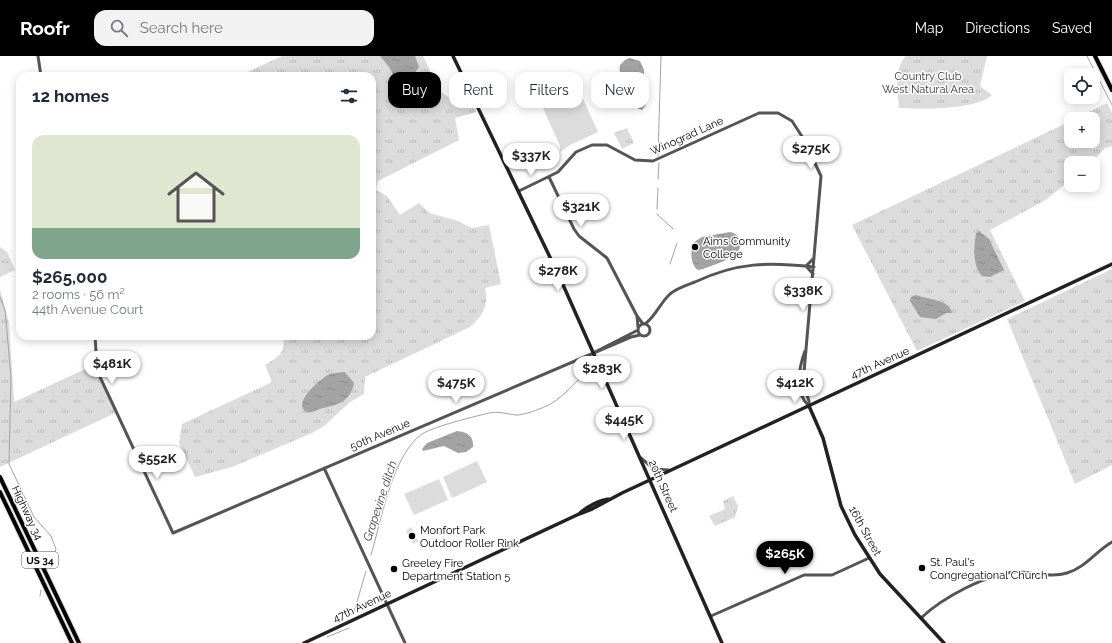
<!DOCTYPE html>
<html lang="en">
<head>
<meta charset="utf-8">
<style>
  :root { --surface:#fff; --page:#f2f2f3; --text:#1f2937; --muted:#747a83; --line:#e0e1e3; --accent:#000 }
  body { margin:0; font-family:Raleway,sans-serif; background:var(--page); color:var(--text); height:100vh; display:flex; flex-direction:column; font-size:15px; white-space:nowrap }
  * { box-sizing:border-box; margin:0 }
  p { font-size:13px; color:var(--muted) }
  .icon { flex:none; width:22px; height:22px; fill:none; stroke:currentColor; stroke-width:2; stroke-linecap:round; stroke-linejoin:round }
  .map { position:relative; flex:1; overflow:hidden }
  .panel { position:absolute; left:16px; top:16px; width:360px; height:268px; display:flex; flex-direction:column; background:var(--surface); border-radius:12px; box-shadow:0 2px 10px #0003 }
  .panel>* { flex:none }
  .hud { position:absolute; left:388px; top:16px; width:380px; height:36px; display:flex; gap:8px }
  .buttons { position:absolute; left:1064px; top:12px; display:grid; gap:8px }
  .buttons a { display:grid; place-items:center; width:36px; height:36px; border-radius:8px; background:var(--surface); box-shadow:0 2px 10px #0003; font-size:20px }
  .price { position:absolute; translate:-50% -34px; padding:0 9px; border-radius:14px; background:#fff; color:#222; font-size:13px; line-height:26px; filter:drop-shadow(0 1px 2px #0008) }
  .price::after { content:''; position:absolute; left:50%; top:24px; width:12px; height:9px; margin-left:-6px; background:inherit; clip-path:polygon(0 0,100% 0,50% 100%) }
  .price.selected { background:var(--accent); color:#fff }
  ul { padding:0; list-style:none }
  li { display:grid; align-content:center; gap:8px; height:212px; padding:0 16px }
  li+li { border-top:1px solid var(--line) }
  li span { display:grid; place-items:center; height:124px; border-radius:12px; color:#555 }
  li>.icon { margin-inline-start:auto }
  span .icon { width:72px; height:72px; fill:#fffc; stroke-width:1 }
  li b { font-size:17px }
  h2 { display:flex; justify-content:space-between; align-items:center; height:48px; padding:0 16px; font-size:17px }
  .pill { padding:0 14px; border-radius:12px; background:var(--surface); box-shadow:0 2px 10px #0003; font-size:14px; line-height:36px }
  .pill.selected { background:var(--accent); color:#fff }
  header { display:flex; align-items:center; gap:24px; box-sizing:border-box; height:56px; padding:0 20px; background:var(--accent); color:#fff }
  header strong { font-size:19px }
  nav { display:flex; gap:22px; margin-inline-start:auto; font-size:14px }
  .search { width:280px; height:36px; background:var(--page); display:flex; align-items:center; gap:10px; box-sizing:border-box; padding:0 14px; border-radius:12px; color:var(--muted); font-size:15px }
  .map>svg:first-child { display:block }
  .grass { fill:url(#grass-tufts) }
  .pitch { fill:#dcdcdc }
  .water { fill:url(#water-ripples) }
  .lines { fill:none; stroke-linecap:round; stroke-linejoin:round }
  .stream { stroke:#a3a3a3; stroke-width:1 }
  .primary-casing { stroke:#dbdbdb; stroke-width:6 }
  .trunk-casing { stroke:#dbdbdb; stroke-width:6 }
  .tertiary { stroke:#555; stroke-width:3 }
  .secondary { stroke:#222; stroke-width:3.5 }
  .primary { stroke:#000; stroke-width:4 }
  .trunk { stroke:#000; stroke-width:4 }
  .poi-dot { fill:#000; stroke:#fff; stroke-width:1.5 }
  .labels { text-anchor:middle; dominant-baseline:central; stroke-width:3; stroke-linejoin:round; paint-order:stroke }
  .shield { fill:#fff; stroke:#4c4c4c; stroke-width:1 }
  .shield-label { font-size:10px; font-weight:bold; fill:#000 }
  .park-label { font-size:11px; fill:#333; stroke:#fff }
  .street-label { font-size:11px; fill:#000; stroke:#fff }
  .poi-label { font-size:11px; fill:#000; stroke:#fff; text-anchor:start }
  .water-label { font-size:12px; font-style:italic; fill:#444; stroke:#fff }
</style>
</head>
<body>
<header>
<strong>Roofr</strong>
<div class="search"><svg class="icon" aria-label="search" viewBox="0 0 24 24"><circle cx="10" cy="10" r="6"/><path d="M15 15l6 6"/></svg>Search here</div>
<nav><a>Map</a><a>Directions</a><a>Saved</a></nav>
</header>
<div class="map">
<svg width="1112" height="587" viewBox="0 0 1112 587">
  <defs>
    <pattern id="grass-tufts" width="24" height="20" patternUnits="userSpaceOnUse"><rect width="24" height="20" fill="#dcdcdc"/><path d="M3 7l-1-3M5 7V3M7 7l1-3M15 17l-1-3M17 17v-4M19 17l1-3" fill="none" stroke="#bbb"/></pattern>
    <pattern id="water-ripples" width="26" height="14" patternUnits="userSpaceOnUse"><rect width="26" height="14" fill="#a3a3a3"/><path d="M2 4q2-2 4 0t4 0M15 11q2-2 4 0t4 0" fill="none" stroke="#8b8b8b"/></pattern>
  </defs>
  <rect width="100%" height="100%" fill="#fff"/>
  <path class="grass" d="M282 0H423L440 35 451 43 469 39 476 56 455 62 459 84 378 125 376 134 387 140 400 159 419 147 429 157 455 164 472 172 489 169 501 228 485 232C489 249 483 260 470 271L365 321 364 338 350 346 324 370 312 377 232 411 195 421 179 387 182 368 272 326 265 309C277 302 288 295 282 280H372V20H239Z
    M906 0H987L980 30 992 39C977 54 920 53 899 52 898 36 893 13 906 0Z
    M1107 47 1112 57V90L1105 92 1091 107H1071V124L1044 145 990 174 1025 245 917 295 852 169 1071 65V85H1093V63H1074Z
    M627 72 634 87 622 93 614 77Z
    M0 191 7 196 15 214 0 221Z
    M1112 213V409L1075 428 1007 263Z
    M0 233 9 267 14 346 94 309 115 357 0 411Z
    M733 440 738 450 735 461 715 470 709 460 725 453 723 445Z"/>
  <path class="pitch" d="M579 34 598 76 570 89 560 96V90L543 52Z
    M477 405 487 426 452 442 443 421Z
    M439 423 448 444 414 459 404 438Z
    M411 471 418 485 413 488 406 475Z"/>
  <path class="water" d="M380 0H415L419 11 402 35 398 37 396 35C393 16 393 15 380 0Z
    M630 2 640 5 644 14 646 49 642 54C628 51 618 22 620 9L625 4Z
    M979 175 989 183 1004 214 990 221 982 220C972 209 974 191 976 177Z
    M730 176C735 177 738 179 740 184 745 201 715 208 703 213L698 214C690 209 690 194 694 186L702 181Z
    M916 239C926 243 951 244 952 257H946L936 263 920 261 910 245 911 241Z
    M345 316 354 327C351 344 339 349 323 352 317 353 311 359 305 355 293 346 322 321 330 318 334 317 341 316 345 316Z
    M457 375C467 376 474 380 473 391L466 396 458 397 444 390 423 395 422 393 427 387Z"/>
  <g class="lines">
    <path class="stream" d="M1087 0 1112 49
      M658 100 661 0
      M658 123 659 107
      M657 153 658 132
      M657 158 673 173
      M670 208 677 187
      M0 241 5 254 11 321 9 408 34 461 51 480 56 493 50 512
      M371 499C381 466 392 399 422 378 435 370 473 361 489 357 498 355 507 358 516 359 524 359 534 355 542 352 564 344 575 323 594 311
      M40 540 41 534
      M354 556 366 515
      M327 581 349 572"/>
    <defs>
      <path id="primary" d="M1095 0 1112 34"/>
      <path id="trunk" d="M0 421 79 587
        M0 436 72 587"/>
    </defs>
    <use href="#primary" class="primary-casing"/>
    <use href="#trunk" class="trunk-casing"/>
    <path class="tertiary" d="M38 0 41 20
      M549 121 574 173 579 180 607 202 637 260 643 268
      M519 135 558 116 576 96 592 89H607L635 104 653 105 759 57H778L792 65 803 82 821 120 803 328 809 345V350
      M813 218 806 210 814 202
      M637 260 638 271
      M638 274a6 6 0 1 1 12 0a6 6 0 1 1-12 0Z
      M645 268C656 260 660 247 670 238 677 232 687 229 695 226 737 206 769 206 814 211
      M95 280 97 311 100 321 173 477 631 281 640 279
      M805 295C799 311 794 337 809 350
      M595 296 638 274
      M641 402 654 413 669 414
      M324 412 405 587
      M711 560 804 519H832L869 502
      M921 562C942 542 986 518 1016 516 1032 516 1051 522 1067 517 1085 512 1096 495 1112 486"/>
    <path class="secondary" d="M453 0 560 222 722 587
      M809 350 823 382 841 450 855 479 880 518 944 587
      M579 458 592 453 622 437 1112 208
      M304 587 579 458C586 451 601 443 611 443"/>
    <use href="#primary" class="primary"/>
    <use href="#trunk" class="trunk"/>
  </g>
  <g class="poi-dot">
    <circle cx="695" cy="191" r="4"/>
    <circle cx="412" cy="480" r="4"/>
    <circle cx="922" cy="512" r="4"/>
    <circle cx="394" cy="513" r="4"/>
  </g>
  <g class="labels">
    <rect class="shield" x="22" y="496" width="36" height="16" rx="3"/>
    <g class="shield-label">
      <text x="40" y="504">US 34</text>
    </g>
    <g class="park-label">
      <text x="928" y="20">Country Club<tspan x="928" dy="13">West Natural Area</tspan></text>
    </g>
    <g class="street-label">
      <text transform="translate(687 80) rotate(-24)">Winograd Lane</text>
      <text transform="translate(880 307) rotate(-24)">47th Avenue</text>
      <text transform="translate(380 379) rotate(-23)">50th Avenue</text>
      <text transform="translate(663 430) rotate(66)">20th Street</text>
      <text transform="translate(27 457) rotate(65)">Highway 34</text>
      <text transform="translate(865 475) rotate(61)">16th Street</text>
      <text transform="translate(362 550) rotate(-25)">47th Avenue</text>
    </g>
    <g class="poi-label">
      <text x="703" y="185">Aims Community<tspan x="703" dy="13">College</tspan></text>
      <text x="420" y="474">Monfort Park<tspan x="420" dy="13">Outdoor Roller Rink</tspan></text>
      <text x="930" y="506">St. Paul's<tspan x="930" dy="13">Congregational Church</tspan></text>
      <text x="402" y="507">Greeley Fire<tspan x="402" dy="13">Department Station 5</tspan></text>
    </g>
    <g class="water-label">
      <text transform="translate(380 445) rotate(-72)">Grapevine ditch</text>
    </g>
  </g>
</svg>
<div class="buttons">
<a><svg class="icon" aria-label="locate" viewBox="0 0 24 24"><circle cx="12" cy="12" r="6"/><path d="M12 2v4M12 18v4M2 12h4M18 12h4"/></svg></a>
<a>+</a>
<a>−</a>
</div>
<b class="price" style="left:811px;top:114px">$275K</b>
<b class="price" style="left:531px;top:121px">$337K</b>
<b class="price" style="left:581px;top:172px">$321K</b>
<b class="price" style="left:558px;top:236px">$278K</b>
<b class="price" style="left:803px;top:256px">$338K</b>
<b class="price" style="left:112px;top:329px">$481K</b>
<b class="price" style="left:602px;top:334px">$283K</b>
<b class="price" style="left:456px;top:348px">$475K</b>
<b class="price" style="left:795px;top:348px">$412K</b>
<b class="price" style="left:624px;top:385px">$445K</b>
<b class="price" style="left:157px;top:424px">$552K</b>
<b class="price selected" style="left:785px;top:519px">$265K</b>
<div class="hud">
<a class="pill selected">Buy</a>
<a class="pill">Rent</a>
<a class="pill">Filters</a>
<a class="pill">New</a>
</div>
<section class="panel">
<h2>12 homes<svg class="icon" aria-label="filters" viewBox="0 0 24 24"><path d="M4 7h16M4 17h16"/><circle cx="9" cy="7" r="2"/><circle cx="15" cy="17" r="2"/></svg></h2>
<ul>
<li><span style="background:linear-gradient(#dfe7d0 75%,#7fa58c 0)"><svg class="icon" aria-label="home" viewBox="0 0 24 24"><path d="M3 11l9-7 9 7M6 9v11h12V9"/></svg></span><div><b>$265,000</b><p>2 rooms · 56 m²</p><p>44th Avenue Court</p></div></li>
</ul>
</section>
</div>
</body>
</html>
